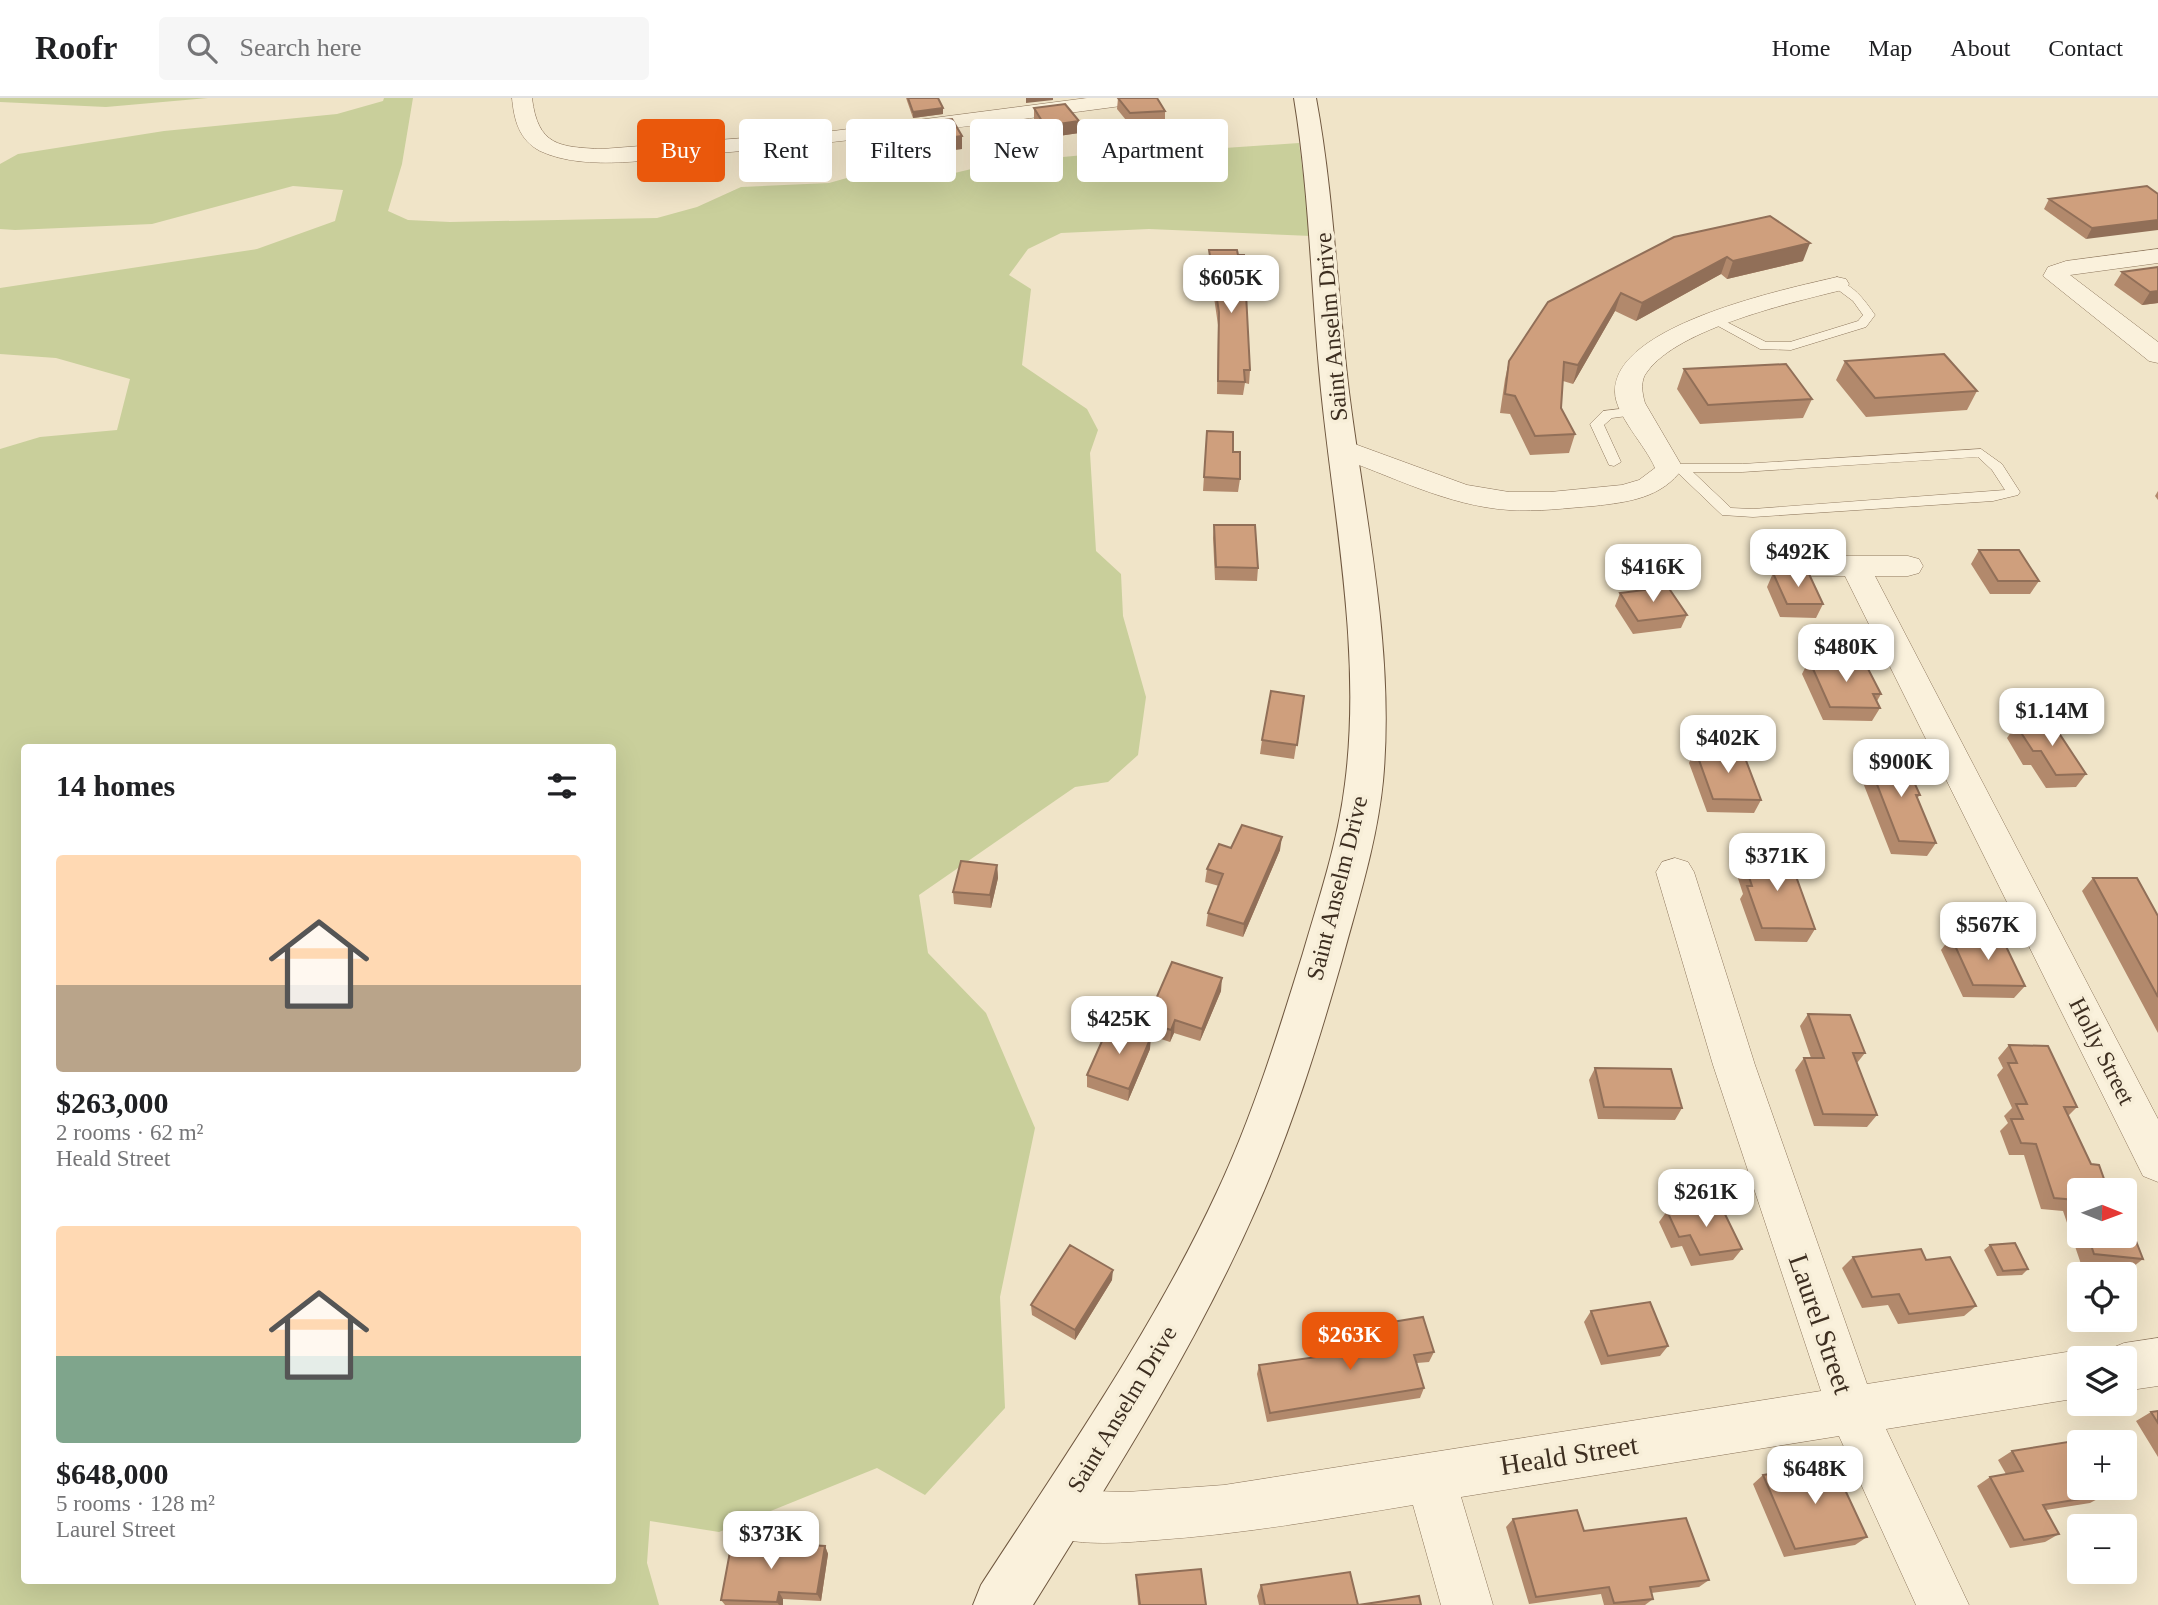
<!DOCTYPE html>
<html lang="en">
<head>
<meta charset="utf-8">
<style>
  :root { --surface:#fff; --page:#f6f6f6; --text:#202124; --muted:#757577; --line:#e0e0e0; --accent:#ea580c }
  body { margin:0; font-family:Georgia,serif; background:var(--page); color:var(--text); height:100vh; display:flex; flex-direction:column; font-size:26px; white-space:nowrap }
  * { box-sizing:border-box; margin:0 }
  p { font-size:23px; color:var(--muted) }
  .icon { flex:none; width:38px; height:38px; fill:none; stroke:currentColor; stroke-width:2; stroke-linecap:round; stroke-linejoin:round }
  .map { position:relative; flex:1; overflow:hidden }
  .drawer { position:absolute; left:21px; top:646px; width:595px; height:840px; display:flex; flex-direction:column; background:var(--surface); border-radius:7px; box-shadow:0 7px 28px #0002 }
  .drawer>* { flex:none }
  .guide { position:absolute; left:637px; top:21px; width:665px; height:63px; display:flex; gap:14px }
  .needle { width:46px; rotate:91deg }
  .buttons { position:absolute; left:2067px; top:1080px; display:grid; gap:14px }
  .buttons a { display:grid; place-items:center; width:70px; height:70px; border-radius:7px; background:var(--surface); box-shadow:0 7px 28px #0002; font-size:35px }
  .price { position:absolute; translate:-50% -60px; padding:0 16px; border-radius:14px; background:#fff; color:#222; font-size:23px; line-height:46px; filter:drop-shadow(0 2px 4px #0008) }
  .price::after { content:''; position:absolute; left:50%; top:42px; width:21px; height:16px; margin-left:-10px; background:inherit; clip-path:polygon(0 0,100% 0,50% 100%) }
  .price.current { background:var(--accent); color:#fff }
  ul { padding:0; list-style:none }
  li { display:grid; align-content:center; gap:14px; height:371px; padding:0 35px }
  li span { display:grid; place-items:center; height:217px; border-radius:7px; color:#555 }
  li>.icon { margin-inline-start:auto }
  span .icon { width:126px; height:126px; fill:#fffc; stroke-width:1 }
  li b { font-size:30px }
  h2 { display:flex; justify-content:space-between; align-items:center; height:84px; padding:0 35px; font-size:30px }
  .tag { padding:0 24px; border-radius:7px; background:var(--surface); box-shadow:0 7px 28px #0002; font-size:24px; line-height:63px }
  .tag.current { background:var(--accent); color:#fff }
  header { display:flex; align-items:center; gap:42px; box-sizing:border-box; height:98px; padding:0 35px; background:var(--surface); border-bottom:2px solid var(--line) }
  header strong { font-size:33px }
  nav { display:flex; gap:38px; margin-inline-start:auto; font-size:24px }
  .search { width:490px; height:63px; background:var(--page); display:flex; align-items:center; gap:18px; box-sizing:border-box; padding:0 24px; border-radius:7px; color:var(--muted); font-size:26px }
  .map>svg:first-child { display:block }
  .green { fill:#c9cf9b; fill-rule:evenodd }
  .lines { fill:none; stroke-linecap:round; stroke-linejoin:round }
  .lane-casing { stroke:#8d765c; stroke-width:1 }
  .street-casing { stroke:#8d765c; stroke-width:1 }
  .secondary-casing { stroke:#6f573f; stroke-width:2 }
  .lane { fill:#faf1dc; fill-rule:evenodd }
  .street { fill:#faf1dc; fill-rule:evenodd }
  .secondary { fill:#faf1dc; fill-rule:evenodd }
  .wall { fill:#b2896c }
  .shaded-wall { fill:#916f58 }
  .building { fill:#cf9f7d; stroke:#916f58; stroke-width:2 }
  .labels { text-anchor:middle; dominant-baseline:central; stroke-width:7; stroke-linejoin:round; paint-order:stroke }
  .street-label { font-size:24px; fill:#3d2e20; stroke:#f7eed8 }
  .near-street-label { font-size:28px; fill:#3d2e20; stroke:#f7eed8 }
</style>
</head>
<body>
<header>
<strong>Roofr</strong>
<div class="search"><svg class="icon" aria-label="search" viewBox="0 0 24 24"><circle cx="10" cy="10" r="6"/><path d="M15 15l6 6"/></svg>Search here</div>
<nav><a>Home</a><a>Map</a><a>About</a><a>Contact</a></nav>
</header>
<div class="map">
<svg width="2158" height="1507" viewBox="0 0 2158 1507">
  <rect width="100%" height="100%" fill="#f0e4c8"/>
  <path class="green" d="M0 0H208L106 9 0 4Z
    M384 0H413L402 66 388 113 408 122 450 124 657 120 697 109 741 89 829 85 879 71 893 70 942 78 1005 63 1030 73 1063 59 1105 55 1124 47 1172 57 1210 51 1299 45 1311 138 1149 131 1061 135 1028 151 1009 177 1031 191 1022 267 1087 311 1098 332 1090 355 1096 453 1121 476 1123 518 1146 599 1138 657 1108 684 1075 689 919 797 928 855 986 915 1035 1030 1000 1199 1005 1310 925 1397 877 1370 719 1434 650 1423 647 1465 659 1507H0V351L40 339 117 332 130 281 56 260 0 256V190L257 151 335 123 343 92 293 88 152 126 15 132 0 131V66L18 56 164 33 337 16 383 3ZM24 649H612V1482H24Z"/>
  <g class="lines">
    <defs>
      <path id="lane" d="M1833 184C1851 182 1865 203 1875 217L1866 229 1791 252 1760 251 1707 222 1717 219 1766 244H1790L1858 223 1863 217 1853 203 1833 188Z
        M1637 309 1644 313 1642 316 1612 320 1604 327 1621 364 1614 368 1609 367 1590 326 1603 313Z
        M1981 351 2002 366 2020 394 2018 397 1993 403 1753 419 1722 417 1677 374 1664 373 1662 370 1669 366H1742ZM1978 359 1992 372 2005 392 1753 411 1731 410 1693 374H1742Z"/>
      <path id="street" d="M512 0H532C538 48 559 49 602 51L833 33 1087 0H1146L1143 4 1136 6C994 25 852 44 708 56 658 60 587 75 540 53 519 42 514 22 512 0Z
        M2158 151V165L2070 177 2158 244V265L2149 263 2043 178 2048 169 2066 163Z
        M1837 179 1846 181 1849 186 1846 191C1794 204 1678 230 1647 274 1640 282 1642 295 1645 305L1683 370C1662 400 1629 404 1594 408 1566 410 1538 414 1509 412 1447 408 1390 377 1332 357L1328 351 1332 345 1342 343 1352 345 1467 387 1509 394H1550L1622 387 1639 382 1655 370C1646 348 1615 317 1615 294 1613 227 1786 191 1837 179Z
        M1804 458H1908L1919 461 1923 468 1919 475 1908 478H1875L2158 1021V1084L2143 1078 1845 478H1804L1793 475 1789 468 1793 461Z
        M1675 760 1688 764 1694 774 1755 967 1867 1286 2079 1252 2096 1260H2079V1300L1886 1331 1969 1507H1916L1839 1338 1461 1399 1493 1507H1441L1413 1407C1328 1421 1243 1436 1157 1442 1120 1445 1075 1449 1040 1435L1033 1417 1040 1399 1058 1392 1127 1394 1224 1387 1821 1293 1713 967 1656 774 1662 764Z
        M2158 1240V1288L2124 1293V1260H2104L2107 1252 2124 1245Z"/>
      <path id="secondary" d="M1294 0H1316C1334 97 1337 196 1349 294 1365 421 1395 553 1383 683 1377 744 1358 803 1342 862 1318 946 1292 1030 1256 1111 1195 1250 1113 1378 1033 1507H973L981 1487C1064 1359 1153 1232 1217 1094 1253 1017 1278 936 1303 855 1319 800 1338 744 1345 686 1362 556 1334 421 1321 292 1311 194 1310 97 1294 0Z"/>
    </defs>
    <use href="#lane" class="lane-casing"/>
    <use href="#street" class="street-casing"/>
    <use href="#secondary" class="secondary-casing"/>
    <use href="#lane" class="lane"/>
    <use href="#street" class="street"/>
    <use href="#secondary" class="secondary"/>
  </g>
  <path class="wall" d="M906 0H938L943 10V16L913 20Z
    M1118 0 1165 13V25L1130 27 1117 11Z
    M1034 10 1079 35 1045 40 1034 22Z
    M918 25 962 38V51L926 55 919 37Z
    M2121 91 2086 141 2044 111 2049 101Z
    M1674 139 1803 163 1727 181 1721 176 1636 223 1615 213 1573 286 1563 283 1561 310 1575 336 1569 355 1530 357 1510 316 1500 315 1505 281 1509 263Z
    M1209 152 1250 272 1249 286 1245 285 1243 297 1217 296 1218 227 1209 165Z
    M2158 169V205L2142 207 2114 187 2122 174Z
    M1845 263 1977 293 1967 312 1866 319 1836 282Z
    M1684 271 1812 301 1803 320 1700 326 1677 291Z
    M1207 333 1233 354 1240 381 1238 394 1203 393Z
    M2158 393V402L2155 398Z
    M1214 427 1258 470 1257 483 1215 482 1213 440Z
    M1979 452 2039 483 2030 496H1990L1971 466Z
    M1773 475 1823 506 1816 520 1780 519 1767 489Z
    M1620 495 1687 517 1681 530 1633 536 1615 508Z
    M1809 562 1881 596 1877 603 1880 610 1872 623 1823 622 1802 576Z
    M1304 598 1294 661 1260 656 1262 642Z
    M2016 627 2086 676 2076 689 2046 690 2031 667H2023L2007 640Z
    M1695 651 1761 702 1754 715 1707 714 1689 665Z
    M1866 658 1920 697 1917 700 1936 745 1927 758 1891 756 1858 672Z
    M1231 750 1280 752 1243 839 1206 828 1208 815 1219 788 1205 784 1207 771Z
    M1742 758 1815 831 1807 844 1755 843 1740 801 1743 796 1735 771Z
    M997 767 998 780 991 810 954 806 953 794Z
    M2093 780 2158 818V935L2082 793Z
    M1951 839 2025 888 2014 900 1963 899 1941 852Z
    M1221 893 1200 943 1174 935 1170 944 1146 936V924Z
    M1808 916 1865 955 1857 965 1877 1017 1867 1029 1814 1028 1795 972 1804 960H1811L1800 928Z
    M2009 947 2077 1009 2068 1018 2079 1092V1138H2124L2143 1161 2129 1172 2081 1166 2063 1113 2041 1111 2024 1057H2009L2000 1033 2008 1025 2004 1018 2012 1010 1997 977 2003 970 1998 960Z
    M1150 951 1128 1003 1087 989V977Z
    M1595 970 1682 1010 1675 1022 1598 1021 1589 982Z
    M1667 1113 1742 1151 1733 1162 1691 1168 1682 1148 1671 1150 1659 1124Z
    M1990 1147 2028 1171 2022 1177 1997 1178 1984 1152Z
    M1853 1159 1926 1162 1976 1208 1964 1218 1898 1226 1888 1207 1862 1210 1842 1170Z
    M1112 1182 1075 1242 1032 1217 1031 1207Z
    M1591 1213 1668 1248 1660 1258 1601 1267 1584 1224Z
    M1386 1225 1434 1254 1429 1264 1417 1265 1424 1290 1420 1300 1267 1324 1257 1276 1259 1267 1371 1251 1373 1246 1384 1244 1381 1235Z
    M2158 1313V1359L2136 1323 2151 1314Z
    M2012 1353 2105 1397 2090 1405 2046 1412 2059 1436 2045 1444 2010 1450 1977 1388 1990 1379 2006 1376 1998 1362Z
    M1763 1377 1867 1439 1855 1447 1784 1459 1753 1386Z
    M1513 1421 1584 1433 1709 1482 1699 1489 1651 1495 1653 1501 1645 1507H1604L1601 1496 1529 1506 1506 1429Z
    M825 1448 828 1456 821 1503 783 1501V1507H725L721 1502Z
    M1136 1477 1206 1507H1138L1136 1484Z
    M1261 1487 1358 1507H1421H1259L1257 1498Z"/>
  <path class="shaded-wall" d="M1026 0H1053V2L1026 5Z
    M943 10V16L913 20V14Z
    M1079 23V35L1045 40V28Z
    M962 38V51L926 55 925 43Z
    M2158 122V132L2086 141 2092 130Z
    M1810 145 1803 163 1727 181 1733 163Z
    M1727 159 1721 176 1636 223 1642 205Z
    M2158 193V205L2142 207 2150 194Z
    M1621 195 1615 213 1573 286 1578 267Z
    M1282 739 1280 752 1243 839 1244 826Z
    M997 767 998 780 991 810 990 797Z
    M1222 880 1221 893 1200 943 1202 931Z
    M1175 922 1174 935 1170 944 1171 932Z
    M1151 939 1150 951 1128 1003 1129 991Z
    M1113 1172 1112 1182 1075 1242V1232Z
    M825 1448 828 1456 821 1503 817 1496Z
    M779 1494 783 1501V1507H779L777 1504Z"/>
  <path class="building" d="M908 0H938L943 10 913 14Z
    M1118 0H1157L1165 13 1130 15Z
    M1065 6 1079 23 1045 28 1034 10Z
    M952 21 962 38 925 43 918 25Z
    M2147 88 2158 96V122L2092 130 2049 101Z
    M1770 118 1810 145 1733 163 1727 159 1642 205 1621 195 1578 267 1564 264 1561 310 1575 336 1535 338 1515 298 1505 296 1509 263 1548 204 1674 139Z
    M1209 152H1237L1238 157H1244L1250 272H1244L1245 284 1218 283 1219 214Z
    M2158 169V193L2150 194 2122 174Z
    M1944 256 1977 293 1875 300 1845 263Z
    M1786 266 1812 301 1708 307 1684 271Z
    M1207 333 1233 334V354H1240V381L1204 379Z
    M1214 427H1255L1258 470 1216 469Z
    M1979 452H2019L2039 483H1998Z
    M1773 475 1809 476 1823 506H1787Z
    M1668 489 1687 517 1638 523 1620 495Z
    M1809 562 1864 563 1881 596H1873L1880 610 1830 609Z
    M1271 593 1304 598 1297 647 1262 642Z
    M2053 626 2086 676 2056 677 2041 653H2033L2016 627Z
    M1695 651 1742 652 1761 702 1713 701Z
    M1866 658 1903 660 1920 697H1916L1936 745 1899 743Z
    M1242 727 1282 739 1244 826 1208 815 1223 776 1207 771 1219 746 1231 750Z
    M1742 758 1789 759 1815 831 1762 830 1747 788H1752Z
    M961 763 997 767 990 797 953 794Z
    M2093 780H2137L2158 818V899Z
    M1951 839 2002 840 2025 888 1973 887Z
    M1172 864 1222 880 1202 931 1175 922 1171 932 1146 924Z
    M1808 916 1850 917 1865 955H1853L1877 1017 1823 1016 1804 960H1824Z
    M1110 925 1151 939 1129 991 1087 977Z
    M2009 947 2048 948 2077 1009H2064L2091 1066 2099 1067 2108 1092H2079V1110L2076 1102 2054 1100 2036 1046 2021 1045 2011 1021H2023L2016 1006H2027L2008 965H2017Z
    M1595 970 1671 971 1682 1010 1604 1009Z
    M1720 1106 1742 1151 1700 1157 1690 1137 1679 1139 1667 1113Z
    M2124 1112 2143 1161 2094 1156 2088 1138H2124Z
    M2015 1145 2028 1171 2003 1173 1990 1147Z
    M1070 1147 1113 1172 1075 1232 1031 1207Z
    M1921 1151 1926 1162 1950 1159 1976 1208 1909 1216 1899 1196 1872 1199 1853 1159Z
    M1650 1204 1668 1248 1608 1258 1591 1213Z
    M1423 1219 1434 1254 1414 1257 1424 1290 1270 1315 1259 1267 1374 1251 1373 1246 1391 1243 1386 1225Z
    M2158 1313V1325L2151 1314Z
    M2074 1343 2079 1351V1390H2101L2105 1397 2043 1407 2059 1436 2024 1442 1990 1379 2023 1373 2012 1353Z
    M1833 1366 1867 1439 1795 1451 1763 1377Z
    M1577 1412 1584 1433 1686 1420 1709 1482 1650 1489 1653 1501 1614 1505 1609 1489 1536 1499 1513 1421Z
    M732 1443 825 1448 817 1496 779 1494 777 1504 721 1502Z
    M1201 1471 1206 1507H1140L1136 1477Z
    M1350 1474 1358 1507 1419 1498 1421 1507H1265L1261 1487Z"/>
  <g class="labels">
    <g class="street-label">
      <text transform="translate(1331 229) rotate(-95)">Saint Anselm Drive</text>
      <text transform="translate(1337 790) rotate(-76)">Saint Anselm Drive</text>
      <text transform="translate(2102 953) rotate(63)">Holly Street</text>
      <text transform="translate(1122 1311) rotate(-59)">Saint Anselm Drive</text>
    </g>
    <g class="near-street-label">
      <text transform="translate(1821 1226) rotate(71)">Laurel Street</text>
      <text transform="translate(1569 1357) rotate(-9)">Heald Street</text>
    </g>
  </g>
</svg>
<div class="buttons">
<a><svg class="needle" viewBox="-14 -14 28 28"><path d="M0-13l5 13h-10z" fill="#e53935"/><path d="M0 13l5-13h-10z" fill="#757577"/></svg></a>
<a><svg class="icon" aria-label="locate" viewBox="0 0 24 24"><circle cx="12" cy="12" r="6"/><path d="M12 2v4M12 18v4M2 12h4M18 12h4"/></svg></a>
<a><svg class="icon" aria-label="layers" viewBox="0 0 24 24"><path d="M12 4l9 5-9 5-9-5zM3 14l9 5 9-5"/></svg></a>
<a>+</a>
<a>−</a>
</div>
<b class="price" style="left:1231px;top:217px">$605K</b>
<b class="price" style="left:1798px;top:491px">$492K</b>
<b class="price" style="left:1653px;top:506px">$416K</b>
<b class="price" style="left:1846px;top:586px">$480K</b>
<b class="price" style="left:2052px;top:650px">$1.14M</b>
<b class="price" style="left:1728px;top:677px">$402K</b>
<b class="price" style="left:1901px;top:701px">$900K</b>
<b class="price" style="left:1777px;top:795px">$371K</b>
<b class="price" style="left:1988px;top:864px">$567K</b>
<b class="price" style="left:1119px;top:958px">$425K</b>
<b class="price" style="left:1706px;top:1131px">$261K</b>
<b class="price current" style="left:1350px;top:1274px">$263K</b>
<b class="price" style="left:1815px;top:1408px">$648K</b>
<b class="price" style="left:771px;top:1473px">$373K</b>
<div class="guide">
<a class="tag current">Buy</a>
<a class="tag">Rent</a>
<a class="tag">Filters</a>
<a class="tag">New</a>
<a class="tag">Apartment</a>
</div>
<section class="drawer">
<h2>14 homes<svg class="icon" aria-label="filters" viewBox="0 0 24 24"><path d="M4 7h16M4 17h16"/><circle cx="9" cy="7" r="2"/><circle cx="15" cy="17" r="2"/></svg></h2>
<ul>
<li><span style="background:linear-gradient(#ffd9b3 60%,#b9a48a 0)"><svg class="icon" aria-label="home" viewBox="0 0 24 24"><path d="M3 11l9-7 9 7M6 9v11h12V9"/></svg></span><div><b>$263,000</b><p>2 rooms · 62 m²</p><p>Heald Street</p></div></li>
<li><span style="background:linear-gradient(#ffd9b3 60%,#7fa58c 0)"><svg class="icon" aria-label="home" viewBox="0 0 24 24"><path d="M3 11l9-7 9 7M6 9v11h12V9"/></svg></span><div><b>$648,000</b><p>5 rooms · 128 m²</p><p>Laurel Street</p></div></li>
</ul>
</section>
</div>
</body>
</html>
